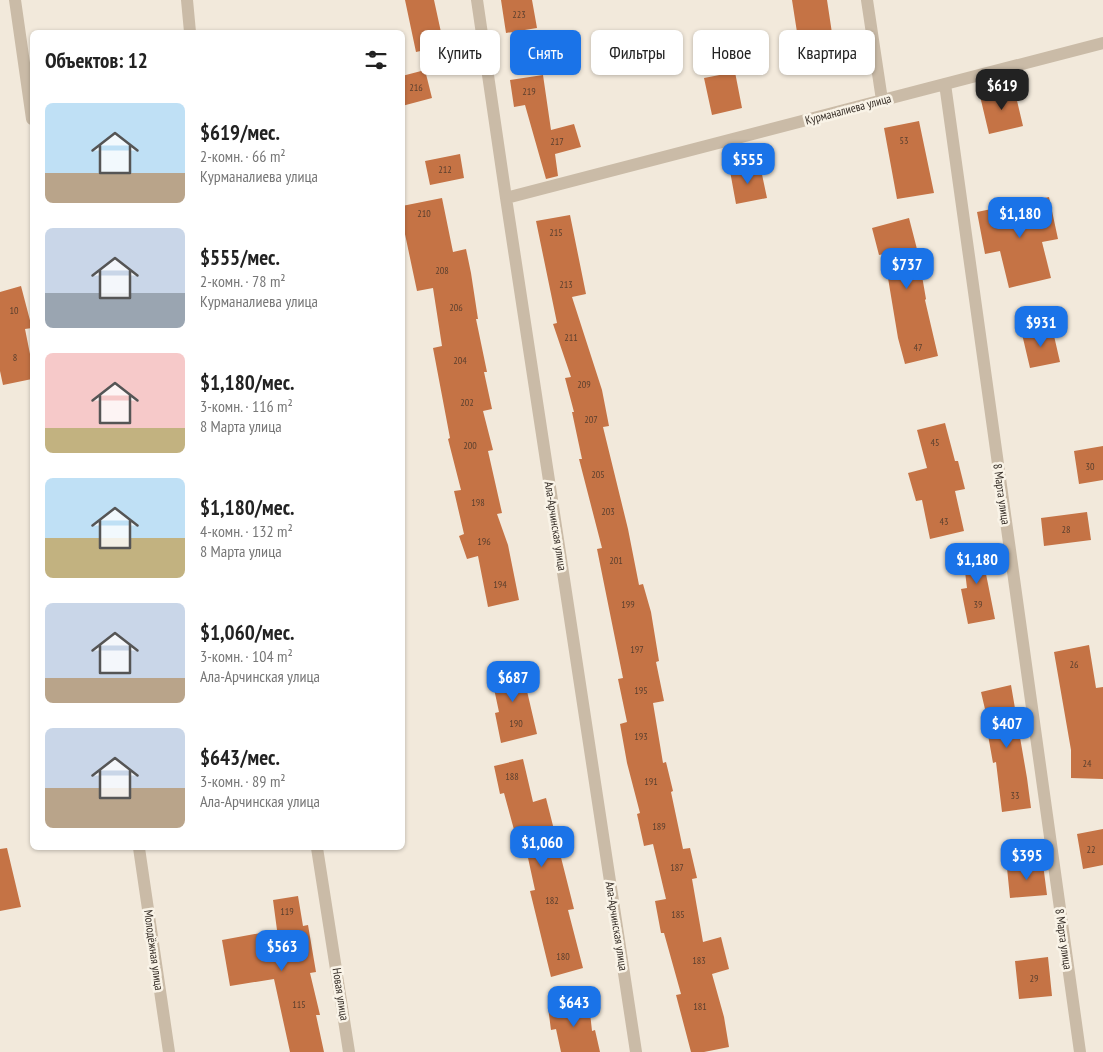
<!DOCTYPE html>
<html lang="ru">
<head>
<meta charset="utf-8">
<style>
  :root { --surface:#fff; --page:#f2f2f2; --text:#222; --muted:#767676; --accent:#1a73e8 }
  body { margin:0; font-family:"PT Sans Narrow",sans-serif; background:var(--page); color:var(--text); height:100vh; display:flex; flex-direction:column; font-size:19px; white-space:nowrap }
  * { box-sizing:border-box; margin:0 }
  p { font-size:16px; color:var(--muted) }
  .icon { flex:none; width:28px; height:28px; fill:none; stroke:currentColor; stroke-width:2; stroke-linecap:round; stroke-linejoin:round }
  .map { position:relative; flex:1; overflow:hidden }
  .drawer { position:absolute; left:30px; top:30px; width:375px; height:820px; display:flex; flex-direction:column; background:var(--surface); border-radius:8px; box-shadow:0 1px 4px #0004 }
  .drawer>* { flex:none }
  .top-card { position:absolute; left:420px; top:30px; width:475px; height:45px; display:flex; gap:10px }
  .price { position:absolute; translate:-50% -42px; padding:0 11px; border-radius:10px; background:var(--accent); color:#fff; font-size:16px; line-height:32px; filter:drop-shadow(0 1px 2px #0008) }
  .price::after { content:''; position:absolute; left:50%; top:30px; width:15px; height:11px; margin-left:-8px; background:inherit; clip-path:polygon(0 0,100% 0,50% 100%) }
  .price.active { background:#222; color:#fff }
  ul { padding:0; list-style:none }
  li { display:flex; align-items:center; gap:15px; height:125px; padding:0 15px }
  li span { display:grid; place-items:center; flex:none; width:140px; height:100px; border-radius:8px; color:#555 }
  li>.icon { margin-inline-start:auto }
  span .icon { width:60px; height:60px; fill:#fffc; stroke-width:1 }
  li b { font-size:21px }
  h2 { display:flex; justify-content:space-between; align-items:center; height:60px; padding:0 15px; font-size:21px }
  .chip { padding:0 18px; border-radius:8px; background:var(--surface); box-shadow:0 1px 4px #0004; font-size:18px; line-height:45px }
  .chip.active { background:var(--accent); color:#fff }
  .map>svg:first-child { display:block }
  .building { fill:#c57345 }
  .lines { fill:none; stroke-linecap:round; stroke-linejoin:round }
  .street { stroke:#cabba7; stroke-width:12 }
  .labels { text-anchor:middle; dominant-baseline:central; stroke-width:5; stroke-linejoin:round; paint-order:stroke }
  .number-label { font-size:10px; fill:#5a3f2e }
  .street-label { font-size:12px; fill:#362e27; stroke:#f9f3e7 }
</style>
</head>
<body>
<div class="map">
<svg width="1103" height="1052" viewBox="0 0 1103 1052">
  <rect width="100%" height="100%" fill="#f2e9db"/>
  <path class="building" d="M405 0H434L444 46 416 52Z
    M501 0H532L537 28 506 33Z
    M792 0H827L835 53 801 58Z
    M425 70 432 98 402 106V76Z
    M735 72 742 108 712 115 704 78Z
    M543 75 551 130 574 124 581 147 555 154 558 176 546 179 525 105 514 107 510 80Z
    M1014 88 1023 126 989 134 980 96Z
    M919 121 934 193 897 199 884 128Z
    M460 154 464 178 430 185 425 161Z
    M760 165 767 198 736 204 730 171Z
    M1049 197 1058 239 1042 242 1051 278 1009 288 1000 251 985 254 977 212Z
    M442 198 453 252 466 249 471 273 478 319H476L487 372H484L492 409 483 411 493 450 488 451 502 513 497 514 508 545 519 600 488 607 478 556 467 559 459 536 464 534 454 491 461 490 448 439 450 438 433 348 442 346 433 288 417 291 402 220V206Z
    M570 215 586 294 572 297 602 390 609 426 603 427 628 529 639 585 643 584 651 612 659 661 656 662 664 701 653 703 663 763 666 762 673 791 671 792 683 849 690 848 697 878 692 879 703 942 721 937 729 969 712 974 724 1017 729 1047 704 1052H691L676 995 681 994 664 933H661L655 901 666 899 653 844 644 846 637 814 640 813 627 763 620 724 627 722 618 679 623 678 597 549 602 548 579 459H582L572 412H574L565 378 571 377 553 324 557 323 536 221Z
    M909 218 918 253 926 299 925 300 938 356 905 364 898 338 884 254 879 255 872 228Z
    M21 286 32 328 25 329 32 364V379L3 385 0 371V292Z
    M1052 327 1060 362 1030 368 1022 334Z
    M945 423 955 461H958L965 489 955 491 964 531 930 539 922 500 916 501 908 473 927 468 917 430Z
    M1103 446V480L1079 484 1074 451Z
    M1087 512 1091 540 1044 546 1041 518Z
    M986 544 990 573 986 574 995 619 968 624 961 589 967 588 962 547Z
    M1089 645 1096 688 1103 687V779L1071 778V750L1054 652Z
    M524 663 530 690 527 691 537 734 501 743 495 713 499 712 490 670Z
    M1011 685 1027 778 1031 808 1002 812 996 762 993 763 988 735H991L981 692Z
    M523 759 533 802 546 798 574 909 568 910 583 968 551 977 530 891 535 890 523 835 516 837 504 793 500 794 494 766Z
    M1103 829V865L1083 869 1077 834Z
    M7 848 21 907 0 911V849Z
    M1043 864 1047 895 1010 898 1007 868Z
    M298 896 303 926 308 925 316 972 310 973 320 1015H316L324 1052H290L274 979 230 986 222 940 277 930 273 900Z
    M1048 957 1052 996 1019 999 1015 961Z
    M589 1003 592 1031 595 1030 600 1052H561L556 1029 551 1030 548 1007Z"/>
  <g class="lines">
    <path class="street" d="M15 0 32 119
      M187 0 190 32
      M477 0 506 198 636 1052
      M867 0 882 100
      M945 84 1080 1052
      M506 198 1103 43
      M139 848 169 1052
      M317 848 349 1052"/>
  </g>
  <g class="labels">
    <g class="number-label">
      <text x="519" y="14">223</text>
      <text x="416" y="87">216</text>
      <text x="529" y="91">219</text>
      <text x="904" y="140">53</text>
      <text x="557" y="141">217</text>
      <text x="445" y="169">212</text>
      <text x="424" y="213">210</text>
      <text x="556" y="232">215</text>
      <text x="442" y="270">208</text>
      <text x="566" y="284">213</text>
      <text x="456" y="307">206</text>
      <text x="14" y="310">10</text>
      <text x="571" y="337">211</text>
      <text x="918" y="347">47</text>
      <text x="15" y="357">8</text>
      <text x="460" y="360">204</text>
      <text x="584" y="384">209</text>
      <text x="467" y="402">202</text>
      <text x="591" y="419">207</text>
      <text x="935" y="442">45</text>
      <text x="470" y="445">200</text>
      <text x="1090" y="466">30</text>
      <text x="598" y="474">205</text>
      <text x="478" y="502">198</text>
      <text x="608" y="511">203</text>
      <text x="944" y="521">43</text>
      <text x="1066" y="529">28</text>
      <text x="484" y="541">196</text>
      <text x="616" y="560">201</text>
      <text x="500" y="584">194</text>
      <text x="628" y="604">199</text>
      <text x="978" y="604">39</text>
      <text x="637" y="649">197</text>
      <text x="1074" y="664">26</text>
      <text x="641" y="690">195</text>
      <text x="516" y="723">190</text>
      <text x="641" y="736">193</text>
      <text x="1087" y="763">24</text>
      <text x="512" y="776">188</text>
      <text x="651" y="781">191</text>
      <text x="1015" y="795">33</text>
      <text x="659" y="826">189</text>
      <text x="1091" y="849">22</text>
      <text x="677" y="867">187</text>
      <text x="552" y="900">182</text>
      <text x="287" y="911">119</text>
      <text x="678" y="914">185</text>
      <text x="563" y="956">180</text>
      <text x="699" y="960">183</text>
      <text x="1034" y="978">29</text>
      <text x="299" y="1004">115</text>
      <text x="700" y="1006">181</text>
    </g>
    <g class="street-label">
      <text transform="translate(848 109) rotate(-15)">Курманалиева улица</text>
      <text transform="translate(1002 494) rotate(82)">8 Марта улица</text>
      <text transform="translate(556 526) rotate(81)">Ала-Арчинская улица</text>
      <text transform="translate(617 926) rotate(81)">Ала-Арчинская улица</text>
      <text transform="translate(1064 939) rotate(82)">8 Марта улица</text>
      <text transform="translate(154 950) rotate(82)">Молодёжная улица</text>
      <text transform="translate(341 994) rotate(81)">Новая улица</text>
    </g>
  </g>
</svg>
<b class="price active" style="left:1002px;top:111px">$619</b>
<b class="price" style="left:748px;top:185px">$555</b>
<b class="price" style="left:1020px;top:239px">$1,180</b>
<b class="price" style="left:907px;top:290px">$737</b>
<b class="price" style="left:1041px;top:348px">$931</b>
<b class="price" style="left:977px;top:585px">$1,180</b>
<b class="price" style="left:513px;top:703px">$687</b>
<b class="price" style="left:1007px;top:749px">$407</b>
<b class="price" style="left:542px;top:868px">$1,060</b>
<b class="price" style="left:1027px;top:881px">$395</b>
<b class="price" style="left:282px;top:972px">$563</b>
<b class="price" style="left:574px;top:1028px">$643</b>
<div class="top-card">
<a class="chip">Купить</a>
<a class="chip active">Снять</a>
<a class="chip">Фильтры</a>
<a class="chip">Новое</a>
<a class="chip">Квартира</a>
</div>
<section class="drawer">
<h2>Объектов: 12<svg class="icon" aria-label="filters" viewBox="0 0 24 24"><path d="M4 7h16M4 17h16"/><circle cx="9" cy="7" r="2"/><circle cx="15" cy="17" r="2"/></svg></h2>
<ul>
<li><span style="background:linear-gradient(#bfe0f5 70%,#b9a48a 0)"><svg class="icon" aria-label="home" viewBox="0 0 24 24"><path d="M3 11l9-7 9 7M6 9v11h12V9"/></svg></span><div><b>$619/мес.</b><p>2-комн. · 66 m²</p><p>Курманалиева улица</p></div></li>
<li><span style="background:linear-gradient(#c9d6e8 65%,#9aa5b1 0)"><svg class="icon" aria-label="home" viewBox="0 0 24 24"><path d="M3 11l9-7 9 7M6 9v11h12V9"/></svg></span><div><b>$555/мес.</b><p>2-комн. · 78 m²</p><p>Курманалиева улица</p></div></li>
<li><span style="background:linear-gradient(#f6c9c9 75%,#c2b280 0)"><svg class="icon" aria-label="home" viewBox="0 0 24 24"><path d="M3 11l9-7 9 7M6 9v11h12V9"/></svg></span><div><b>$1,180/мес.</b><p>3-комн. · 116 m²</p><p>8 Марта улица</p></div></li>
<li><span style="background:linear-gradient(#bfe0f5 60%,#c2b280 0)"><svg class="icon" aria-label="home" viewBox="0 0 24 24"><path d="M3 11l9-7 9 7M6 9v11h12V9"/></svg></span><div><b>$1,180/мес.</b><p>4-комн. · 132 m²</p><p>8 Марта улица</p></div></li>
<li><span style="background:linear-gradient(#c9d6e8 75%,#b9a48a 0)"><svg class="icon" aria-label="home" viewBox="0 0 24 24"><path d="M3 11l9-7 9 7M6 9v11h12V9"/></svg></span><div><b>$1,060/мес.</b><p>3-комн. · 104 m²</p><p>Ала-Арчинская улица</p></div></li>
<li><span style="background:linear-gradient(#c9d6e8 60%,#b9a48a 0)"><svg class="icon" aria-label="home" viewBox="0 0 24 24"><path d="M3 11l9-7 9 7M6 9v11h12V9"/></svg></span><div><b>$643/мес.</b><p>3-комн. · 89 m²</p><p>Ала-Арчинская улица</p></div></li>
</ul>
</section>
</div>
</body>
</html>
